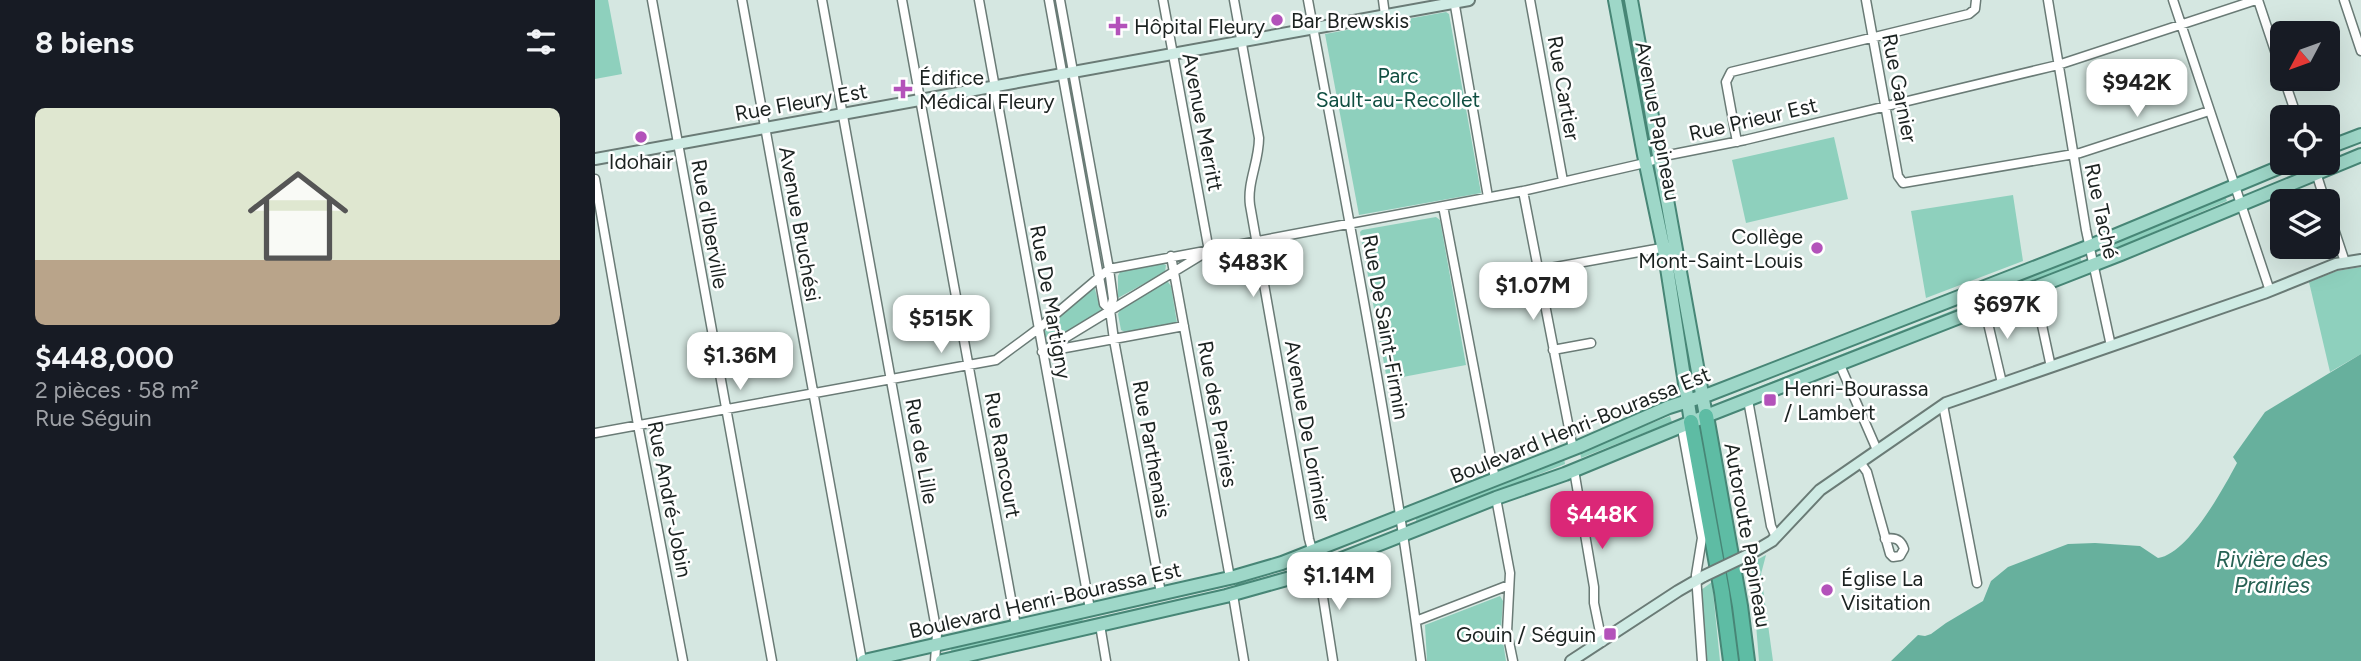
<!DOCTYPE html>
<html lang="fr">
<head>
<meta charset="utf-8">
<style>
  :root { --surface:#171b24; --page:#20242c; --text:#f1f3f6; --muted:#9ea1a6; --line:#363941; --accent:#db2777 }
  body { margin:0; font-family:Figtree,sans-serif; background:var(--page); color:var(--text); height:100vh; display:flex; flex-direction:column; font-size:26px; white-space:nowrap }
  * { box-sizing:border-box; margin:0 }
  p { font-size:23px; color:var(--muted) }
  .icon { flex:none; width:38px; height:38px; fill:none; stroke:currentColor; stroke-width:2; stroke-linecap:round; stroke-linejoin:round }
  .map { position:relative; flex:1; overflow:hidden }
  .drawer { display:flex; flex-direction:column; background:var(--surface); width:595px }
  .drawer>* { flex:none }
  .needle { width:46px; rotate:229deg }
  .tools { position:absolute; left:1675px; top:21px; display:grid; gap:14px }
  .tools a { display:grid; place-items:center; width:70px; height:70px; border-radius:10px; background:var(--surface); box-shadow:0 7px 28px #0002; font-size:35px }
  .price { position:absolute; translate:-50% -60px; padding:0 16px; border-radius:14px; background:#fff; color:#222; font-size:23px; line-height:46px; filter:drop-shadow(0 2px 4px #0008) }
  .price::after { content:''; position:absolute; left:50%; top:42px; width:21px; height:16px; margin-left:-10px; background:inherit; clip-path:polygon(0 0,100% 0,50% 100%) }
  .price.on { background:var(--accent); color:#fff }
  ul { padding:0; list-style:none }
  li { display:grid; align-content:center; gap:14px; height:371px; padding:0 35px }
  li+li { border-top:2px solid var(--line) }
  li span { display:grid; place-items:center; height:217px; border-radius:10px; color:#555 }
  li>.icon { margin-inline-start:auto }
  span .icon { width:126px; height:126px; fill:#fffc; stroke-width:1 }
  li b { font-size:30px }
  h2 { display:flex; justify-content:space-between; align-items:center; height:84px; padding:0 35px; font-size:30px }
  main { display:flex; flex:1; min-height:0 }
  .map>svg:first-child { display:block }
  .green { fill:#8ed0bd }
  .water { fill:#67b09d }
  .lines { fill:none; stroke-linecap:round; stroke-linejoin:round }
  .street-casing { stroke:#6a7b76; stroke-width:11 }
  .secondary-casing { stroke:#6a7b76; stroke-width:14 }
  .primary-casing { stroke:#478676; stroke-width:16 }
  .highway-casing { stroke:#478676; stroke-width:18 }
  .street { stroke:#fff; stroke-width:8 }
  .secondary { stroke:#cfebe4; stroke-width:10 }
  .primary { stroke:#9ed7c8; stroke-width:12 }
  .highway { stroke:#5ebca4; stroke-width:14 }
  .secondary-bridge-casing { stroke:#6a7b76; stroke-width:14; stroke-linecap:butt }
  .secondary-bridge { stroke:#cfebe4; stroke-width:10 }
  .poi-dot { fill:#b352ba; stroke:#fff; stroke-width:2.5 }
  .labels { text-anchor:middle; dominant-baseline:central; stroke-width:5; stroke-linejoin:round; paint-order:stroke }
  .poi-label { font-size:21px; fill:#1b2220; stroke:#fff; text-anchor:start }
  .park-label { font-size:21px; fill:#104f42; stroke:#fff }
  .street-label { font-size:21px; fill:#1b2220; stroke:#fff }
  .water-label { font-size:23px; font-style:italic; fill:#266153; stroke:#fff }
</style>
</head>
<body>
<main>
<section class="drawer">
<h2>8 biens<svg class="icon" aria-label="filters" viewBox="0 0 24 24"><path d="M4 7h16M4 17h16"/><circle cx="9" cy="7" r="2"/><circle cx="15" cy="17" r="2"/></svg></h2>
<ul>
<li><span style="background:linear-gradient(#dfe7d0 70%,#b9a48a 0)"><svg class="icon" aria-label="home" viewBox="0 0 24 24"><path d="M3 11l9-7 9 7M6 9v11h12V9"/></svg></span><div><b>$448,000</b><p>2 pièces · 58 m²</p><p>Rue Séguin</p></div></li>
</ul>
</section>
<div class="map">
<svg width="1766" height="661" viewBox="0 0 1766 661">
  <rect width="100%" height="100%" fill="#d5e7e1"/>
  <path class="green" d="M0 0H13L27 74 0 79Z
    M851 12 854 14 886 193 764 215 730 34Z
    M1239 137 1253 199 1151 223 1137 160Z
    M1418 195 1428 261 1331 298 1316 211Z
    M1630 196 1632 201 1510 253 1508 248Z
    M841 217 845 220 871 365 792 380 765 232 767 230Z
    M1485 257 1487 262 1400 295 1398 290Z
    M566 263 571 265 570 272 523 298V276L525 272Z
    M1766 267V354L1735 372 1714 282 1742 271Z
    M569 282H573L576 286 582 323 530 332 526 330 523 314 525 310Z
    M499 286 506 310 459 340 456 341 448 334 451 325Z
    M1374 304V306L1239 360 1123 403Z
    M1075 416 1077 422 986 458 985 451Z
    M969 458 970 464 822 523 820 517Z
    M1171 555 1166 574 1178 661H1164L1156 563Z
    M1117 582 1125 661H1112L1106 590Z
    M905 596 908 601 906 629 911 661H832L830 625Z
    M487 617 488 623 357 653 355 647Z"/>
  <path class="water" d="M1766 354V661H1296L1323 635 1330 636 1336 634 1351 623 1388 601 1396 581 1413 567 1473 544 1500 543 1545 546 1563 558C1593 554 1628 489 1642 463L1638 457 1670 412Z"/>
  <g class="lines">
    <defs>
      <path id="street" d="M57 0 177 661
        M147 0 267 661
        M227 0 342 634 340 661
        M307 0 421 626
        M384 0 495 609
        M454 0 509 304 515 310
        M465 0 514 269 518 299 515 310 519 340 566 593
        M568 0 614 251
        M639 0 664 138C664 162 652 182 655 205L714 539 725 578 738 661
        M713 0C754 220 797 439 826 661
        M788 0 790 15
        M859 0 893 197
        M935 0 968 181
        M1271 0 1303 176 1308 183 1485 153 1614 111
        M1453 0 1491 230 1516 346
        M1578 0 1675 291
        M1663 0 1687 72
        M1749 0 1766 51
        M1689 79 1702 117
        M1142 142 1131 82 1136 72 1374 14 1380 9 1381 0
        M1718 163 1730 201
        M0 179 43 425 88 661
        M928 191 978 449
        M848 206 900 479
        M1732 208 1750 262
        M576 256 635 578
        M944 270 1072 247
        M1439 288 1456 367
        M1385 289 1407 383
        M958 350 996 343
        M454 351 589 326
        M447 352 608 254
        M1245 365 1282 450
        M1153 400 1176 526 1181 537
        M1348 405 1382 583
        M1095 424 1088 434 1107 538 1101 575 1107 661
        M0 433 401 360 443 329 514 269 928 191 1050 163 1074 155 1150 140 1463 65 1661 0
        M1265 462 1272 472 1295 554 1298 557 1305 556 1309 549C1306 539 1300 537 1290 539
        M979 470 999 587V603L1007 642
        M901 498 915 573 912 632 918 661
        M638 595 649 661
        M821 621 914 585
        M505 625 511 661"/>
      <path id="secondary" d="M0 159 874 0
        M1155 554 1177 541 1225 490 1351 403 1669 293 1741 264 1766 260
        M976 661 1083 591 1109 576"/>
      <path id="primary" d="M1020 0 1049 155 1070 255 1096 422
        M1036 0 1111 416
        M1732 148 1766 135
        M269 661 639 577 687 563 985 446 1074 407 1115 394 1495 246 1695 163
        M347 661 631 596 706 575 901 498 970 474 1111 416 1526 254 1766 155"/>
      <path id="highway" d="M1111 416 1145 606 1152 661
        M1096 422 1127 592 1136 661"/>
    </defs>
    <use href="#street" class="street-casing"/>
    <use href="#secondary" class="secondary-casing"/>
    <use href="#primary" class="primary-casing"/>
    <use href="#highway" class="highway-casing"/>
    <use href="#street" class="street"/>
    <use href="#secondary" class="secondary"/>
    <use href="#primary" class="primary"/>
    <use href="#highway" class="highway"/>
    <defs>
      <path id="secondary-bridge" d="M1109 576 1155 554"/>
    </defs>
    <use href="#secondary-bridge" class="secondary-bridge-casing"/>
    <use href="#secondary-bridge" class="secondary-bridge"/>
  </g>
  <g class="poi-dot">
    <circle cx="682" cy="20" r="7"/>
    <path d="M519.5 15.5h7v7h7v7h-7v7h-7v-7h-7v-7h7z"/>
    <path d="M304.5 78.5h7v7h7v7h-7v7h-7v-7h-7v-7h7z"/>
    <circle cx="46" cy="137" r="7"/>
    <circle cx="1222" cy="248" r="7"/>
    <rect x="1168" y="393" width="14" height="14" rx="3.5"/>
    <circle cx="1232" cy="590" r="7"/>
    <rect x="1008" y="627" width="14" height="14" rx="3.5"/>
  </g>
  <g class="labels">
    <g class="poi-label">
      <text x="696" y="20">Bar Brewskis</text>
      <text x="539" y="26">Hôpital Fleury</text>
      <text x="324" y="77">Édifice<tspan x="324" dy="24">Médical Fleury</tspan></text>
      <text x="46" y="161" text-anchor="middle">Idohair</text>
      <text x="1208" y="236" text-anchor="end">Collège<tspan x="1208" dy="24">Mont-Saint-Louis</tspan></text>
      <text x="1189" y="388">Henri-Bourassa<tspan x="1189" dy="24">/ Lambert</tspan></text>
      <text x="1246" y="578">Église La<tspan x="1246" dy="24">Visitation</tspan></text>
      <text x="1001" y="634" text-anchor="end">Gouin / Séguin</text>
    </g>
    <g class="park-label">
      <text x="803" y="75">Parc<tspan x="803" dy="24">Sault-au-Recollet</tspan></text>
    </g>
    <g class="street-label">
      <text transform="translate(969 88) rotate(80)">Rue Cartier</text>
      <text transform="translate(1305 88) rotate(79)">Rue Garnier</text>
      <text transform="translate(206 102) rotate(-10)">Rue Fleury Est</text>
      <text transform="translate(1158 119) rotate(-13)">Rue Prieur Est</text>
      <text transform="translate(1063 121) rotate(79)">Avenue Papineau</text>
      <text transform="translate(608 122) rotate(79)">Avenue Merritt</text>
      <text transform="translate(1507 211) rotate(78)">Rue Taché</text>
      <text transform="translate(115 224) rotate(80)">Rue d'Iberville</text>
      <text transform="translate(205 224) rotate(80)">Avenue Bruchési</text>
      <text transform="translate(456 302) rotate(80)">Rue De Martigny</text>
      <text transform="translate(791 327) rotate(80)">Rue De Saint-Firmin</text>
      <text transform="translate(623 414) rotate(80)">Rue des Prairies</text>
      <text transform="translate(985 425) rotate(-22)">Boulevard Henri-Bourassa Est</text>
      <text transform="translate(713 431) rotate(80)">Avenue De Lorimier</text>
      <text transform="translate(557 449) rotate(80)">Rue Parthenais</text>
      <text transform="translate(327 451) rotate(80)">Rue de Lille</text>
      <text transform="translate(408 455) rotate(80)">Rue Rancourt</text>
      <text transform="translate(75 499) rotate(79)">Rue André-Jobin</text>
      <text transform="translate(1153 535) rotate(80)">Autoroute Papineau</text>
      <text transform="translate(450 600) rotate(-13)">Boulevard Henri-Bourassa Est</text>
    </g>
    <g class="water-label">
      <text x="1677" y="559">Rivière des<tspan x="1677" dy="26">Prairies</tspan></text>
    </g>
  </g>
</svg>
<div class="tools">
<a><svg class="needle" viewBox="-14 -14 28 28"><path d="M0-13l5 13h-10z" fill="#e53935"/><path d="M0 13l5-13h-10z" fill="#9ea1a6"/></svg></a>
<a><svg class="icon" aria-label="locate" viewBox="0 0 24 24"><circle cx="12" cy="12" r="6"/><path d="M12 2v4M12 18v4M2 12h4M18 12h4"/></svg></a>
<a><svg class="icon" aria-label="layers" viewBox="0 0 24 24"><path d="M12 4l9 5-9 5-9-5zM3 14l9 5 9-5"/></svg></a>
</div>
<b class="price" style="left:1542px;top:119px">$942K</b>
<b class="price" style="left:658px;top:299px">$483K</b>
<b class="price" style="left:938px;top:322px">$1.07M</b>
<b class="price" style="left:1412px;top:341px">$697K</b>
<b class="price" style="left:346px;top:355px">$515K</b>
<b class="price" style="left:145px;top:392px">$1.36M</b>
<b class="price on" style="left:1007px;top:551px">$448K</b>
<b class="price" style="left:744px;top:612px">$1.14M</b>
</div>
</main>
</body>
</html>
